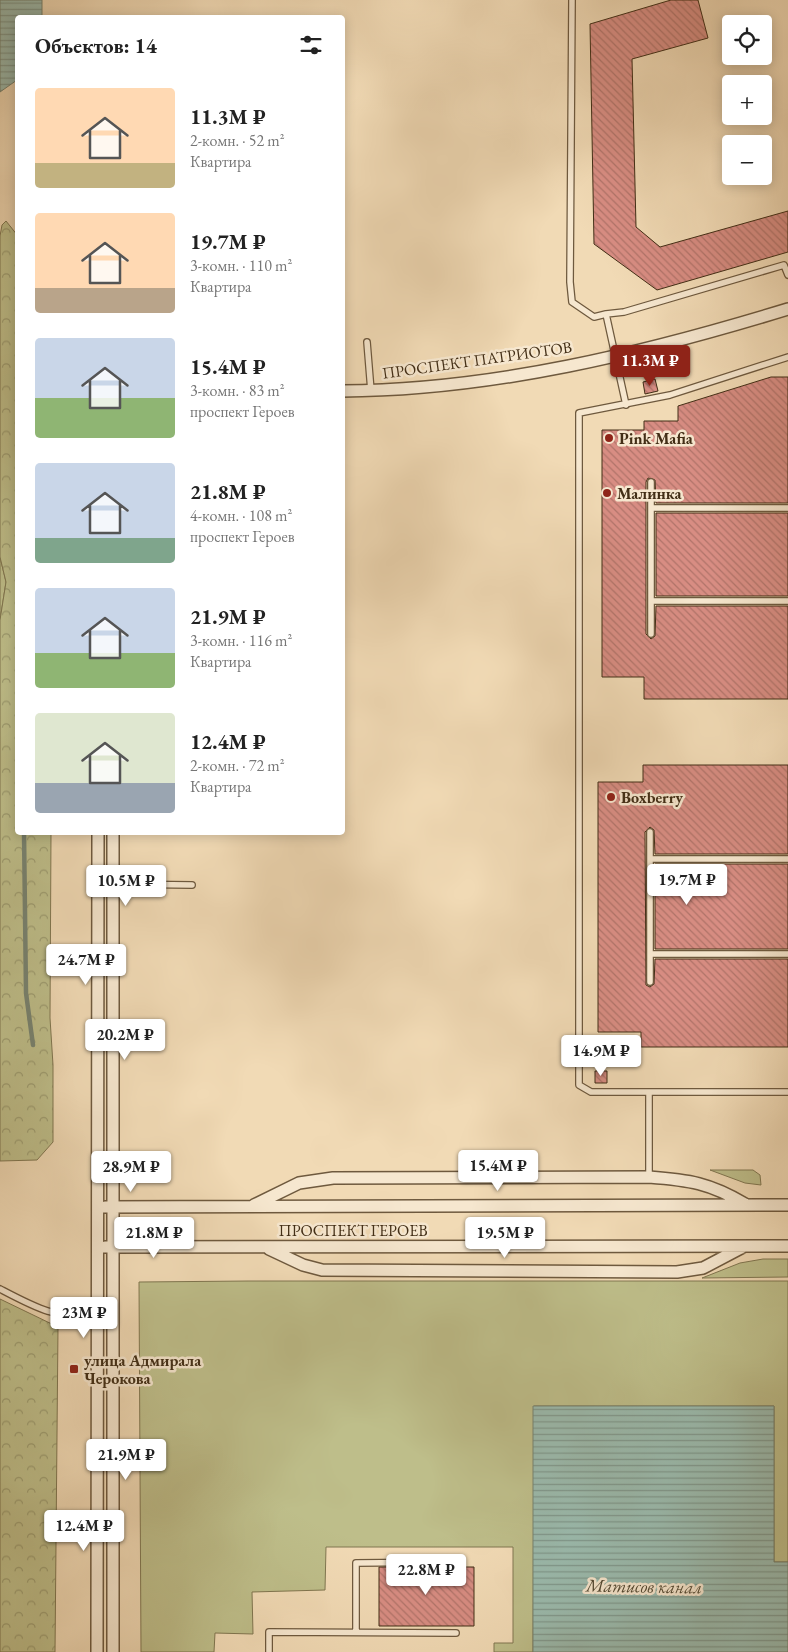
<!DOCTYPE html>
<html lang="ru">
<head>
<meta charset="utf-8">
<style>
  :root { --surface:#fff; --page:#f2f2f2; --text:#222; --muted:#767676; --accent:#8f2418 }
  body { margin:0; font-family:"EB Garamond",serif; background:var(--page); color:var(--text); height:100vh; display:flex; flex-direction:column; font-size:19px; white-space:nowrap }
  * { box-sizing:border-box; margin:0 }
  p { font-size:16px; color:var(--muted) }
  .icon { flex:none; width:28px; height:28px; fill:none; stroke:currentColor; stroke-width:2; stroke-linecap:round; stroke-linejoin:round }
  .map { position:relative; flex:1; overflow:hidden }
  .side { position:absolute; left:15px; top:15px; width:330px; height:820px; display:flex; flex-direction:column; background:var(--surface); border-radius:5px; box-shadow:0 2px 12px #0003 }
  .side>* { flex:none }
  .fabs { position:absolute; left:722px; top:15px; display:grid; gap:10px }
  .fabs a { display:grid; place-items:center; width:50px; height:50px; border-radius:5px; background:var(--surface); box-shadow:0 2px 12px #0003; font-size:25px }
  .price { position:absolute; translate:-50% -42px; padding:0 11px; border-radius:5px; background:#fff; color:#222; font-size:16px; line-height:32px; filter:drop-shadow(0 1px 2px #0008) }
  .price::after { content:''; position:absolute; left:50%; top:30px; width:15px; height:11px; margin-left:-8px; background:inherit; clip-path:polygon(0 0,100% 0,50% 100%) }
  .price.selected { background:var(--accent); color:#fff }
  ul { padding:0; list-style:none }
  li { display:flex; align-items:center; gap:15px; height:125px; padding:0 20px }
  li span { display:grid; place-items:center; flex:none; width:140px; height:100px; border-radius:5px; color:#555 }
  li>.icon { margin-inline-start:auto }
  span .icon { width:60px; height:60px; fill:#fffc; stroke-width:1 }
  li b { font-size:21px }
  h2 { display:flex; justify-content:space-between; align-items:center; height:60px; padding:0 20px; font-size:21px }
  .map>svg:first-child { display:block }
  .grass { fill:#bebe8a; stroke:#807650 }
  .forest { fill:url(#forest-crowns); stroke:#807650 }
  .water { fill:url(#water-rules); stroke:#778371 }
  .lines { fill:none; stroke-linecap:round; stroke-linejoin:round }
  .stream { stroke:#778371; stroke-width:4.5 }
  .building { fill:url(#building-back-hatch); stroke:#422e16 }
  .lane-casing { stroke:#6e593e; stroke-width:8 }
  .street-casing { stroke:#6e593e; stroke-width:14 }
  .lane { stroke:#f6e7cf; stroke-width:5.5 }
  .street { stroke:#f6e7cf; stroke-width:11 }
  .poi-dot { fill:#8f2418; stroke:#f6e7cf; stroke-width:2 }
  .labels { text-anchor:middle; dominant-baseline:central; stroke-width:5; stroke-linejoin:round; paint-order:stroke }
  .street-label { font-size:16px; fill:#422e16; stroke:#f6e7cf }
  .poi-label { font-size:16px; font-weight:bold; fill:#422e16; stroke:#f6e7cf; text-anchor:start }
  .water-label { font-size:18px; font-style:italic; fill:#544a34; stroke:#f6e7cf }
</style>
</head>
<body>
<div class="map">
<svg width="788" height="1652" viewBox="0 0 788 1652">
  <defs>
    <pattern id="forest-crowns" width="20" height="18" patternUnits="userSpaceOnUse" patternTransform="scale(1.25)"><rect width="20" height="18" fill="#bebe8a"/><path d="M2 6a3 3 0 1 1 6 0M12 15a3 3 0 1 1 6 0" fill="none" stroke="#9c9b70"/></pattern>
    <pattern id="water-rules" width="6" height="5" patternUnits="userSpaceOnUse" patternTransform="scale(1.25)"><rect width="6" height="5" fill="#9bbbae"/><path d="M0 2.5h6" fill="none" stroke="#80988d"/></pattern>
    <pattern id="building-back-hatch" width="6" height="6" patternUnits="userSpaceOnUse" patternTransform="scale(1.25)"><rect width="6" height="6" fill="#d88d83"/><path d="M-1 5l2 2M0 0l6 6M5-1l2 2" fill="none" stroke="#b1746a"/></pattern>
  </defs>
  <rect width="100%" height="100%" fill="#f1dab5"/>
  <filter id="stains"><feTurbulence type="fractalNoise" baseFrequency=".004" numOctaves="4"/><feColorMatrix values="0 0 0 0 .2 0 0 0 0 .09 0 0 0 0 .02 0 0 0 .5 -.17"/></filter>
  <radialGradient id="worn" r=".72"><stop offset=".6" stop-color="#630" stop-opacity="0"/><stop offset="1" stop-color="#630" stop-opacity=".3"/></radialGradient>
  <path class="grass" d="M0 557 6 582 0 620Z
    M710 1170H753L760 1175 761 1185 745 1183Z
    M763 1259H788V1277L702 1278 740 1263Z
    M248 1281H788V1562H774V1406H534L533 1652H494V1643H513V1547H326L325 1590 252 1592 253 1634 215 1633 214 1652H141L139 1282Z"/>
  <path class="forest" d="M6 221 18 236V832L51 833 50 1018 53 1065V1142L37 1160 0 1161V620L6 582 0 557V236L2 225Z
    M0 1299 58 1327 55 1652H0Z"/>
  <path class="water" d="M0 0H42V17L18 18 17 80 0 92Z
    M533 1406H774V1562H788V1652H533Z"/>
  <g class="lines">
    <path class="stream" d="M24 832 26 993 33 1045"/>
  </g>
  <path class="building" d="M671 0H698L708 38 632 59 636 227 660 247 788 211V252L657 290 594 244 590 24Z
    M771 377H788V503H656L655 480 648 478 646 482V634L651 639 655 636 656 606H788V699H644V677H602V430H644V421H678V406Z
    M655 379 658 391 645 394 643 382Z
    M656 513H788V596H656Z
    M643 765H788V854H655L654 830 650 827 645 832 646 985 650 987 654 984 655 959H788V1047H641V1032H598V782H643Z
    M655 864H788V949H655Z
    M595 1071H607V1083H595Z
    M379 1567H474V1626H379Z"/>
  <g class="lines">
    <defs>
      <path id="lane" d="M572 0 570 282 572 302 594 317 606 314 626 405
        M606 314 624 312 784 265 788 275
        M367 342 371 391
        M651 482V601H788
        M651 508H788
        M651 601V634
        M650 832V859
        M113 884 192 885
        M650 954H788
        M650 982V859H788
        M649 1092H788
        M649 1177V1092H591L579 1085V413L670 395 788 357
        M0 1289C40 1310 52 1317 98 1316
        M356 1632V1563L458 1562
        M269 1652V1632L456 1633"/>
      <path id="street" d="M342 391C494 390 644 353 788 309
        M254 1205 299 1183 333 1178 649 1177C689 1180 710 1183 745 1204
        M105 1207 788 1205
        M105 1247 788 1246
        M269 1249 303 1265 322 1270 677 1272 703 1268 743 1247
        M97 1652 98 832
        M113 1652V832"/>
    </defs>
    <use href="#lane" class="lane-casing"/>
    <use href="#street" class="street-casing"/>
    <use href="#lane" class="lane"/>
    <use href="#street" class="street"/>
  </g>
  <g class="poi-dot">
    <circle cx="609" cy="438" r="5"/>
    <circle cx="607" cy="493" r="5"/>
    <circle cx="611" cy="797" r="5"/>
    <rect x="69" y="1364" width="10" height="10" rx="2.5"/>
  </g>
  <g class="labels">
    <g class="street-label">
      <text transform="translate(477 360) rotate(-8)">ПРОСПЕКТ ПАТРИОТОВ</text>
      <text x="353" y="1230">ПРОСПЕКТ ГЕРОЕВ</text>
    </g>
    <g class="poi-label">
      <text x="619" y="438">Pink Mafia</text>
      <text x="617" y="493">Малинка</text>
      <text x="621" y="797">Boxberry</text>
      <text x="84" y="1360">улица Адмирала<tspan x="84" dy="18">Черокова</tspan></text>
    </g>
    <g class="water-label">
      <text transform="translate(644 1586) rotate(1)">Матисов канал</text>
    </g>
  </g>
  <rect width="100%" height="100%" filter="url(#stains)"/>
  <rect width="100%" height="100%" fill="url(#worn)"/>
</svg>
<div class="fabs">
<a><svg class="icon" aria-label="locate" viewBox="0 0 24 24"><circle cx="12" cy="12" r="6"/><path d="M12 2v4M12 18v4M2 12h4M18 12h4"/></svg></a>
<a>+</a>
<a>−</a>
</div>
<b class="price selected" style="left:650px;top:387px">11.3M ₽</b>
<b class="price" style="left:687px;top:906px">19.7M ₽</b>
<b class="price" style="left:126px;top:907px">10.5M ₽</b>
<b class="price" style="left:86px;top:986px">24.7M ₽</b>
<b class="price" style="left:125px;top:1061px">20.2M ₽</b>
<b class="price" style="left:601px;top:1077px">14.9M ₽</b>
<b class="price" style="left:498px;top:1192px">15.4M ₽</b>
<b class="price" style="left:131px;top:1193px">28.9M ₽</b>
<b class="price" style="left:154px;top:1259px">21.8M ₽</b>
<b class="price" style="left:505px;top:1259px">19.5M ₽</b>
<b class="price" style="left:84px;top:1339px">23M ₽</b>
<b class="price" style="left:126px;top:1481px">21.9M ₽</b>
<b class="price" style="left:84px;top:1552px">12.4M ₽</b>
<b class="price" style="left:426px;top:1596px">22.8M ₽</b>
<section class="side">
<h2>Объектов: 14<svg class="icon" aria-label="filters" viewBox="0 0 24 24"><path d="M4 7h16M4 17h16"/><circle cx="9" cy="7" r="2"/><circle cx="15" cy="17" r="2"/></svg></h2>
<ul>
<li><span style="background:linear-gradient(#ffd9b3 75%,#c2b280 0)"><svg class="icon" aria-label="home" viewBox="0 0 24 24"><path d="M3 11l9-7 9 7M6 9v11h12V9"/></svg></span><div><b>11.3M ₽</b><p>2-комн. · 52 m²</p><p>Квартира</p></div></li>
<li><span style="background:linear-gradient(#ffd9b3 75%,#b9a48a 0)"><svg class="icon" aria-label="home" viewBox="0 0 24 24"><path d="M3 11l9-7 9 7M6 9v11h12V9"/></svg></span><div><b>19.7M ₽</b><p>3-комн. · 110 m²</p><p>Квартира</p></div></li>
<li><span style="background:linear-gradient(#c9d6e8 60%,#8fb573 0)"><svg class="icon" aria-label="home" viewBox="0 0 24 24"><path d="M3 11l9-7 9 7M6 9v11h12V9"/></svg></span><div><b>15.4M ₽</b><p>3-комн. · 83 m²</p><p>проспект Героев</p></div></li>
<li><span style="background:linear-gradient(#c9d6e8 75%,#7fa58c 0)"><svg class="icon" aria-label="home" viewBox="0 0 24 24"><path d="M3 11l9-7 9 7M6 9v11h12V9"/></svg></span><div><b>21.8M ₽</b><p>4-комн. · 108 m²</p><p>проспект Героев</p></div></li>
<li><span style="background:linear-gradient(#c9d6e8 65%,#8fb573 0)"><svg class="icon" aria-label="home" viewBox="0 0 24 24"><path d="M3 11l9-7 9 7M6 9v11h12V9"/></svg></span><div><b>21.9M ₽</b><p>3-комн. · 116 m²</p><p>Квартира</p></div></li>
<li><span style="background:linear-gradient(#dfe7d0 70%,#9aa5b1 0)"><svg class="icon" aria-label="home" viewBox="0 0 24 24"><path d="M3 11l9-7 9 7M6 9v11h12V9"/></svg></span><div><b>12.4M ₽</b><p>2-комн. · 72 m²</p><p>Квартира</p></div></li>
</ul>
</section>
</div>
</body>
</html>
